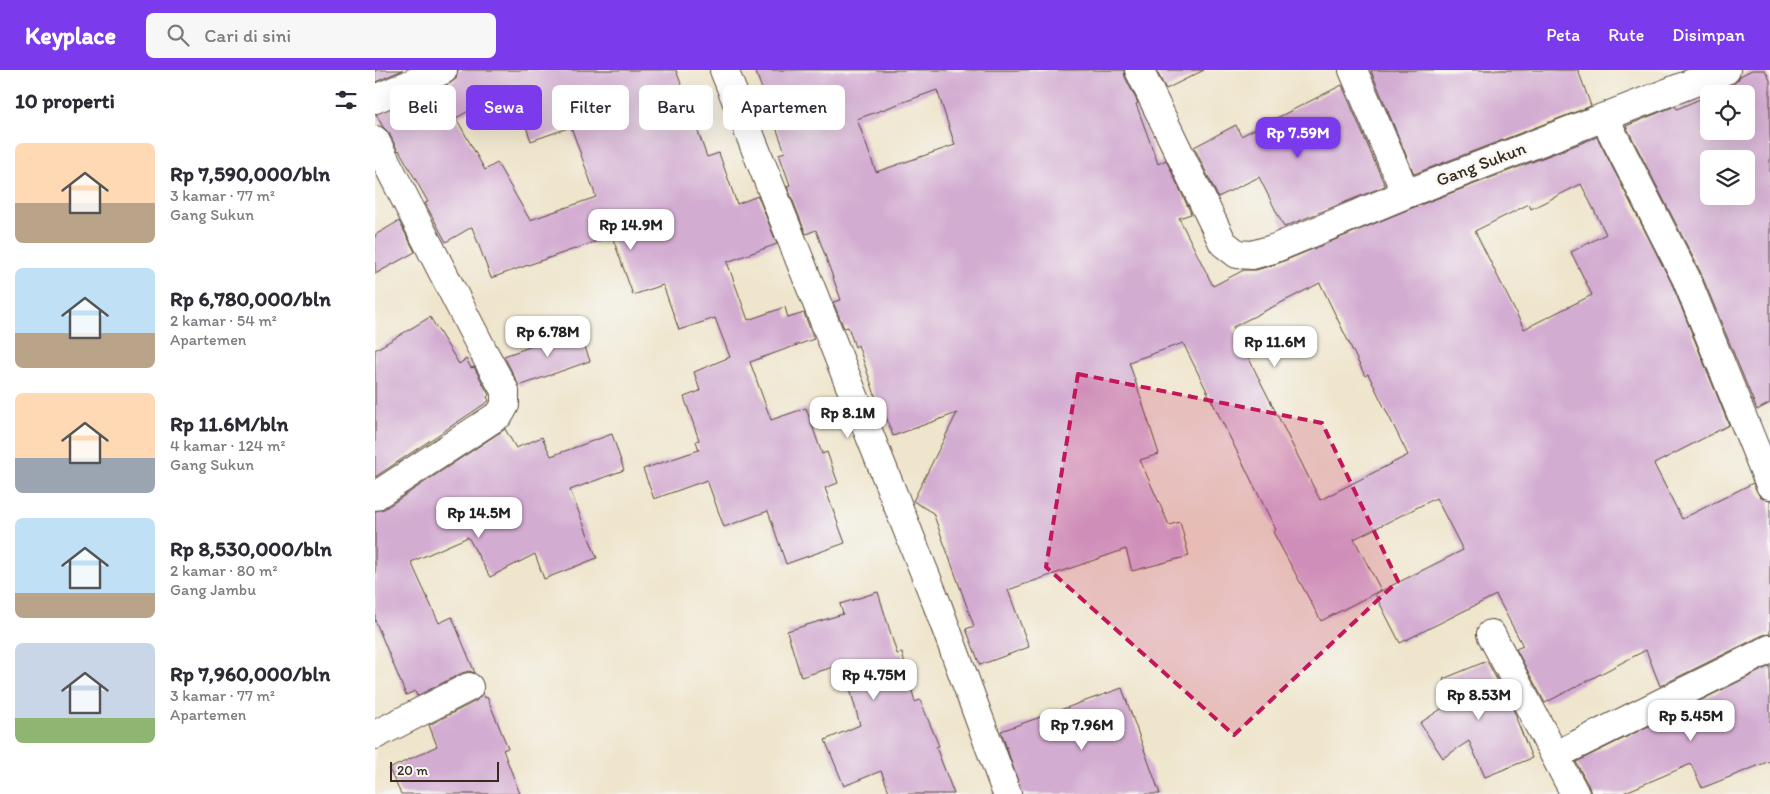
<!DOCTYPE html>
<html lang="id">
<head>
<meta charset="utf-8">
<style>
  :root { --surface:#fff; --page:#f7f7f7; --text:#2b2b33; --muted:#7c7c81; --accent:#7c3aed }
  body { margin:0; font-family:Itim,sans-serif; background:var(--page); color:var(--text); height:100vh; display:flex; flex-direction:column; font-size:19px; white-space:nowrap }
  * { box-sizing:border-box; margin:0 }
  p { font-size:16px; color:var(--muted) }
  .icon { flex:none; width:28px; height:28px; fill:none; stroke:currentColor; stroke-width:2; stroke-linecap:round; stroke-linejoin:round }
  .map { position:relative; flex:1; overflow:hidden }
  .panel { display:flex; flex-direction:column; background:var(--surface); width:375px }
  .panel>* { flex:none }
  .guide { position:absolute; left:15px; top:15px; width:475px; height:45px; display:flex; gap:10px }
  .controls { position:absolute; left:1325px; top:15px; display:grid; gap:10px }
  .controls a { display:grid; place-items:center; width:55px; height:55px; border-radius:8px; background:var(--surface); box-shadow:0 5px 20px #0002; font-size:25px }
  .scale { position:absolute; left:15px; bottom:12px; width:109px; box-sizing:border-box; padding-left:5px; border:2px solid #3b2a1e; border-top:0; font-size:14px; line-height:18px; white-space:nowrap; color:#3b2a1e; -webkit-text-stroke:4px #f6f6f2; paint-order:stroke }
  .price { position:absolute; translate:-50% -42px; padding:0 11px; border-radius:10px; background:#fff; color:#222; font-size:16px; line-height:32px; filter:drop-shadow(0 1px 2px #0008) }
  .price::after { content:''; position:absolute; left:50%; top:30px; width:15px; height:11px; margin-left:-8px; background:inherit; clip-path:polygon(0 0,100% 0,50% 100%) }
  .price.selected { background:var(--accent); color:#fff }
  ul { padding:0; list-style:none }
  li { display:flex; align-items:center; gap:15px; height:125px; padding:0 15px }
  li span { display:grid; place-items:center; flex:none; width:140px; height:100px; border-radius:8px; color:#555 }
  li>.icon { margin-inline-start:auto }
  span .icon { width:60px; height:60px; fill:#fffc; stroke-width:1 }
  li b { font-size:21px }
  h2 { display:flex; justify-content:space-between; align-items:center; height:60px; padding:0 15px; font-size:21px }
  .tag { padding:0 18px; border-radius:8px; background:var(--surface); box-shadow:0 5px 20px #0002; font-size:18px; line-height:45px }
  .tag.selected { background:var(--accent); color:#fff }
  header { display:flex; align-items:center; gap:30px; box-sizing:border-box; height:70px; padding:0 25px; background:var(--accent); color:#fff }
  header strong { font-size:24px }
  nav { display:flex; gap:28px; margin-inline-start:auto; font-size:18px }
  .search { width:350px; height:45px; background:var(--page); display:flex; align-items:center; gap:12px; box-sizing:border-box; padding:0 18px; border-radius:8px; color:var(--muted); font-size:19px }
  main { display:flex; flex:1; min-height:0 }
  .map>svg:first-child { display:block }
  .building { fill:#d3acd1; fill-rule:evenodd }
  .lines { fill:none; stroke-linecap:round; stroke-linejoin:round }
  .minor-casing { stroke:#564638; stroke-width:30 }
  .minor { stroke:#fff; stroke-width:28 }
  .marked { fill:#c2185b; fill-opacity:0.2; stroke:#c2185b; stroke-width:4; stroke-dasharray:10 6; stroke-linejoin:round }
  .labels { text-anchor:middle; dominant-baseline:central; stroke-width:5; stroke-linejoin:round; paint-order:stroke }
  .street-label { font-size:18px; fill:#3b2a1e; stroke:#f6f6f2 }
</style>
</head>
<body>
<header>
<strong>Keyplace</strong>
<div class="search"><svg class="icon" aria-label="search" viewBox="0 0 24 24"><circle cx="10" cy="10" r="6"/><path d="M15 15l6 6"/></svg>Cari di sini</div>
<nav><a>Peta</a><a>Rute</a><a>Disimpan</a></nav>
</header>
<main>
<section class="panel">
<h2>10 properti<svg class="icon" aria-label="filters" viewBox="0 0 24 24"><path d="M4 7h16M4 17h16"/><circle cx="9" cy="7" r="2"/><circle cx="15" cy="17" r="2"/></svg></h2>
<ul>
<li><span style="background:linear-gradient(#ffd9b3 60%,#b9a48a 0)"><svg class="icon" aria-label="home" viewBox="0 0 24 24"><path d="M3 11l9-7 9 7M6 9v11h12V9"/></svg></span><div><b>Rp 7,590,000/bln</b><p>3 kamar · 77 m²</p><p>Gang Sukun</p></div></li>
<li><span style="background:linear-gradient(#bfe0f5 65%,#b9a48a 0)"><svg class="icon" aria-label="home" viewBox="0 0 24 24"><path d="M3 11l9-7 9 7M6 9v11h12V9"/></svg></span><div><b>Rp 6,780,000/bln</b><p>2 kamar · 54 m²</p><p>Apartemen</p></div></li>
<li><span style="background:linear-gradient(#ffd9b3 65%,#9aa5b1 0)"><svg class="icon" aria-label="home" viewBox="0 0 24 24"><path d="M3 11l9-7 9 7M6 9v11h12V9"/></svg></span><div><b>Rp 11.6M/bln</b><p>4 kamar · 124 m²</p><p>Gang Sukun</p></div></li>
<li><span style="background:linear-gradient(#bfe0f5 75%,#b9a48a 0)"><svg class="icon" aria-label="home" viewBox="0 0 24 24"><path d="M3 11l9-7 9 7M6 9v11h12V9"/></svg></span><div><b>Rp 8,530,000/bln</b><p>2 kamar · 80 m²</p><p>Gang Jambu</p></div></li>
<li><span style="background:linear-gradient(#c9d6e8 75%,#8fb573 0)"><svg class="icon" aria-label="home" viewBox="0 0 24 24"><path d="M3 11l9-7 9 7M6 9v11h12V9"/></svg></span><div><b>Rp 7,960,000/bln</b><p>3 kamar · 77 m²</p><p>Apartemen</p></div></li>
</ul>
</section>
<div class="map">
<svg width="1395" height="724" viewBox="0 0 1395 724">
  <rect width="100%" height="100%" fill="#f6f6f2"/>
  <filter id="ink" filterUnits="userSpaceOnUse"><feTurbulence type="fractalNoise" baseFrequency=".02" numOctaves="2"/><feDisplacementMap in="SourceGraphic" scale="10" xChannelSelector="R" yChannelSelector="G"/><feConvolveMatrix kernelMatrix="1 2 1 2 8 2 1 2 1" color-interpolation-filters="sRGB"/></filter>
  <filter id="wash" filterUnits="userSpaceOnUse"><feTurbulence type="fractalNoise" baseFrequency=".0096" numOctaves="4" result="noise"/><feDisplacementMap in="SourceGraphic" scale="20" xChannelSelector="R" yChannelSelector="G"/><feGaussianBlur stdDeviation="1.12" result="paint"/><feColorMatrix in="noise" values="0 0 0 0 0 0 0 0 0 0 0 0 0 0 0 0 0 1.4 0 .05"/><feComposite in="paint" operator="in"/></filter>
  <g filter="url(#wash)">
    <rect width="100%" height="100%" fill="#efe5cc"/>
    <g id="blocks">
      <path class="building" d="M0 0H28L0 12Z
        M83 0H301L332 87 344 83 362 134 383 126 402 174 352 192 373 250 410 237 413 248 429 243 439 269 375 292 396 350 431 338 447 384 452 382 463 413 450 418 470 473 411 494 393 441 349 457 332 410 279 429 268 399 324 380 321 371 324 370 309 327 325 321 319 302 355 287 340 248 304 260 288 215 258 225 237 166 116 208 97 157 71 172 50 133 53 132 24 80 23 81 14 63 8 57 1 44 74 14 81 9ZM137 17 156 71 196 57 221 127 155 150 122 93 110 100 81 48Z
        M380 0H749L750 7 763 33 761 34 783 94 791 90 815 141 816 144 804 148 838 216 869 200H881L904 193 1037 138 1222 67 1297 214 1354 355 1279 394 1307 449 1378 413 1385 427 1395 430V564L1388 565 1285 616 1271 580 1170 633 1141 579 1148 576 1121 525 1025 573 1000 524 1088 480 1061 428 979 469 1006 520 946 551 898 462 901 460 808 273 754 292 784 384 765 390 794 455 805 452 814 486 757 501 751 479 633 520 654 577 605 595 591 559 599 556 558 443 538 431 582 343 518 366 504 327 501 328 483 275 480 277 473 257 469 258 458 232 466 230 441 160 431 164 412 116 415 115 404 84 410 82ZM562 20 580 75 501 102 482 49ZM1206 114 1231 164 1196 182 1217 225 1149 259 1100 161 1154 134 1156 139ZM945 213 990 306 993 304 1033 385 945 430 858 257Z
        M781 0H829L791 19Z
        M998 0H1203L1216 36 1039 104 996 1Z
        M1377 0H1390L1395 10V333L1382 340 1325 201 1251 56 1300 36 1302 39 1357 15 1363 10 1365 6ZM1334 24H1371V61H1334ZM1334 89H1371V126H1334Z
        M967 15 1010 116 909 157 884 107 843 127 819 77 861 55 866 66Z
        M24 151 40 182 0 204V165Z
        M55 247 84 294 91 289 96 298 99 297 114 325 112 327 114 331 0 407V280Z
        M204 260 215 291 144 316 129 286Z
        M130 359 141 378 167 367 176 386 237 364 249 400 195 420 222 488 169 509 160 484 115 507 93 467 36 492 64 553 77 547 100 603 94 601 87 603 42 626 40 621 31 625 0 550V441L9 439Z
        M503 522 522 584 527 583 540 632 545 630 564 676 561 677 579 724H515L506 701 469 716 450 670 485 655 468 594 426 607 412 561 468 544 465 534Z
        M1112 591 1142 647 1141 648 1157 688 1110 707 1094 671 1068 688 1045 653 1078 631 1068 609Z
        M1395 596V691L1327 718 1316 694 1246 724H1216L1214 717 1201 692Z
        M747 618 785 724H647L626 661Z
        M108 623 110 628 112 627 133 678 128 680 145 724H26L14 699 62 676 54 655 101 631Z"/>
    </g>
  </g>
  <g filter="url(#ink)">
    <use href="#blocks" fill-opacity="0" stroke="#564638" stroke-width="1"/>
    <g class="lines">
      <defs>
        <path id="minor" d="M349 0 562 534 632 724
          M764 0 848 173 862 184 877 185 898 179 1031 124 1351 0
          M978 0 1031 124
          M0 29 68 0
          M1229 47 1311 208 1395 415
          M0 70 108 281 130 321V335L125 344 0 426
          M1116 564 1200 724
          M0 665 94 617
          M1181 685 1395 579"/>
      </defs>
      <use href="#minor" class="minor-casing"/>
      <use href="#minor" class="minor"/>
    </g>
  </g>
  <path class="marked" d="M703 304 947 353 1023 511 859 665 671 497Z"/>
  <g class="labels">
    <g class="street-label">
      <text transform="translate(1106 94) rotate(-21)">Gang Sukun</text>
    </g>
  </g>
</svg>
<div class="controls">
<a><svg class="icon" aria-label="locate" viewBox="0 0 24 24"><circle cx="12" cy="12" r="6"/><path d="M12 2v4M12 18v4M2 12h4M18 12h4"/></svg></a>
<a><svg class="icon" aria-label="layers" viewBox="0 0 24 24"><path d="M12 4l9 5-9 5-9-5zM3 14l9 5 9-5"/></svg></a>
</div>
<div class="scale">20 m</div>
<b class="price selected" style="left:923px;top:89px">Rp 7.59M</b>
<b class="price" style="left:256px;top:181px">Rp 14.9M</b>
<b class="price" style="left:173px;top:288px">Rp 6.78M</b>
<b class="price" style="left:900px;top:298px">Rp 11.6M</b>
<b class="price" style="left:473px;top:369px">Rp 8.1M</b>
<b class="price" style="left:104px;top:469px">Rp 14.5M</b>
<b class="price" style="left:499px;top:631px">Rp 4.75M</b>
<b class="price" style="left:1104px;top:651px">Rp 8.53M</b>
<b class="price" style="left:1316px;top:672px">Rp 5.45M</b>
<b class="price" style="left:707px;top:681px">Rp 7.96M</b>
<div class="guide">
<a class="tag">Beli</a>
<a class="tag selected">Sewa</a>
<a class="tag">Filter</a>
<a class="tag">Baru</a>
<a class="tag">Apartemen</a>
</div>
</div>
</main>
</body>
</html>
